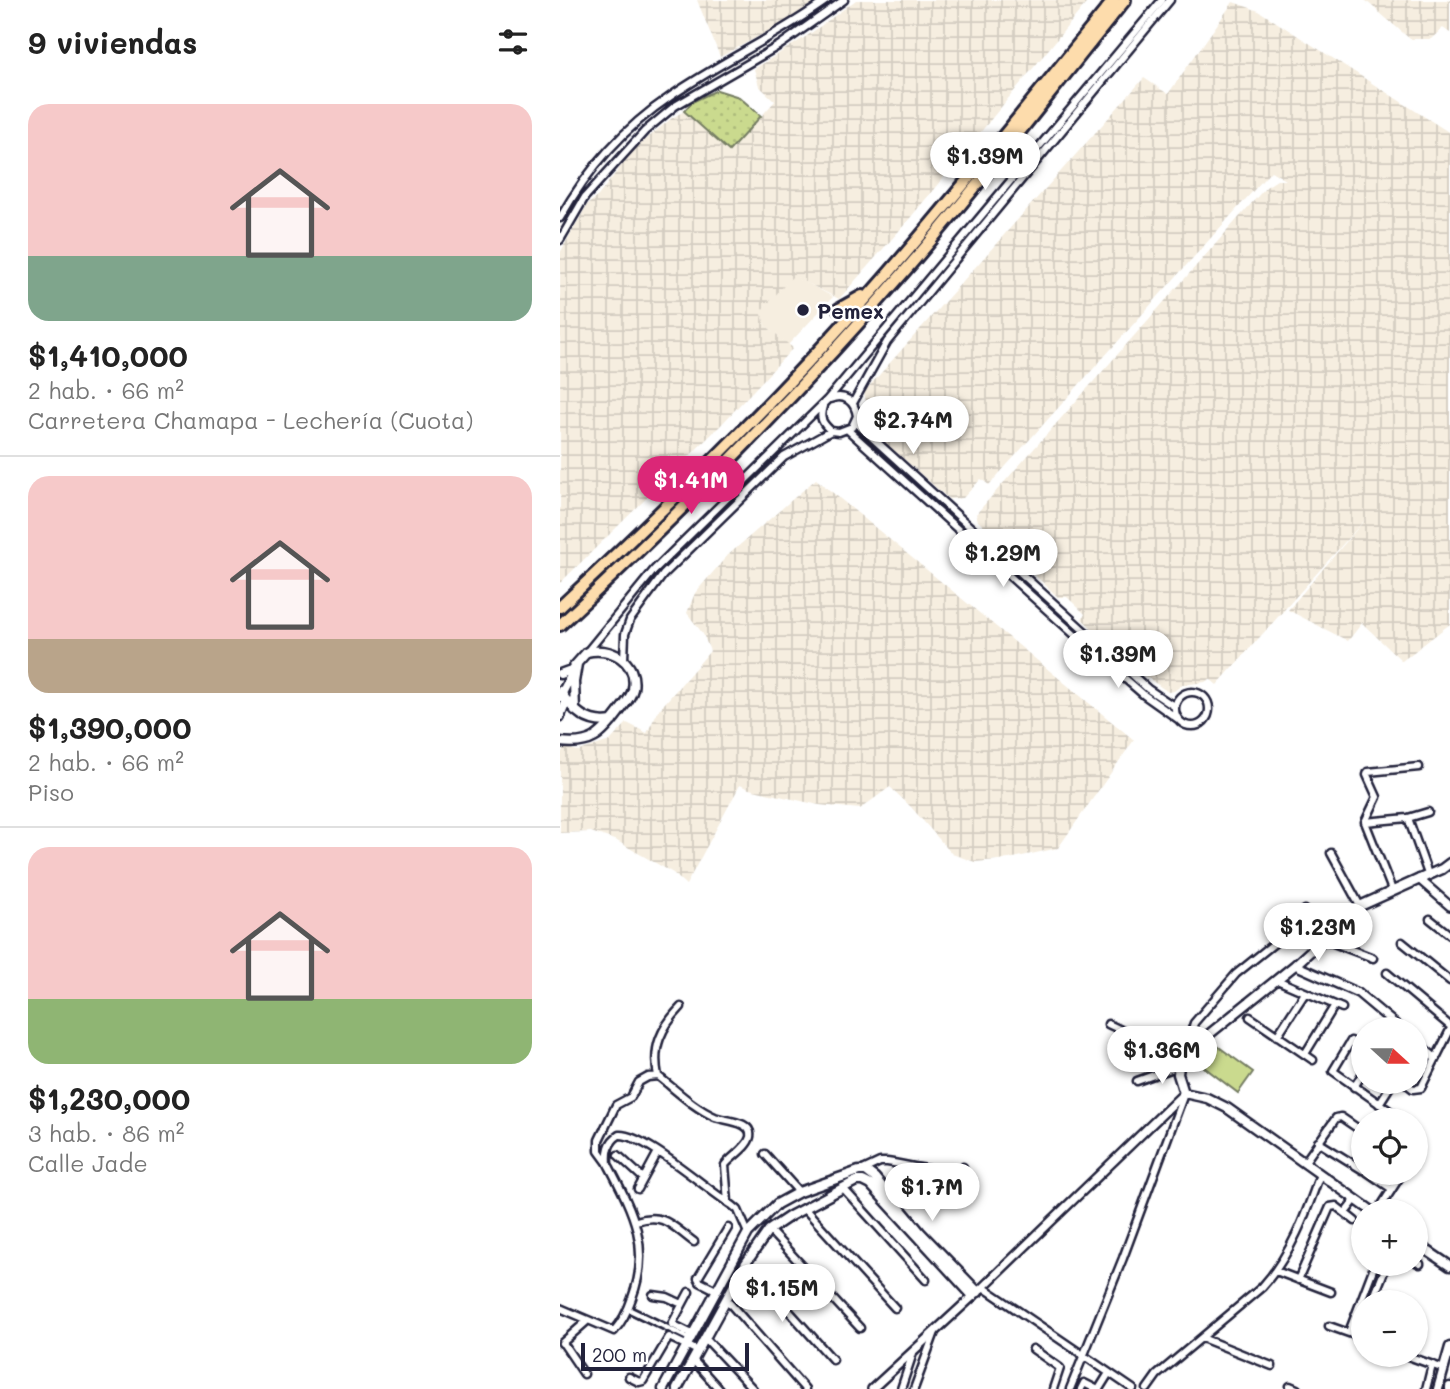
<!DOCTYPE html>
<html lang="es">
<head>
<meta charset="utf-8">
<style>
  :root { --surface:#fff; --page:#f2f2f2; --text:#222; --muted:#767676; --line:#e0e0e0; --accent:#db2777 }
  body { margin:0; font-family:Mali,sans-serif; background:var(--page); color:var(--text); height:100vh; display:flex; flex-direction:column; font-size:26px; white-space:nowrap }
  * { box-sizing:border-box; margin:0 }
  p { font-size:23px; color:var(--muted) }
  .icon { flex:none; width:38px; height:38px; fill:none; stroke:currentColor; stroke-width:2; stroke-linecap:round; stroke-linejoin:round }
  .map { position:relative; flex:1; overflow:hidden }
  .drawer { display:flex; flex-direction:column; background:var(--surface); width:560px }
  .drawer>* { flex:none }
  .needle { width:46px; rotate:111deg }
  .fabs { position:absolute; left:791px; top:1017px; display:grid; gap:14px }
  .fabs a { display:grid; place-items:center; width:77px; height:77px; border-radius:50%; background:var(--surface); box-shadow:0 2px 5px #0004; font-size:35px }
  .scale { position:absolute; left:21px; bottom:18px; width:168px; box-sizing:border-box; padding-left:7px; border:4px solid #22223b; border-top:0; font-size:19px; line-height:24px; white-space:nowrap; color:#22223b; -webkit-text-stroke:5px #fff; paint-order:stroke }
  .price { position:absolute; translate:-50% -60px; padding:0 16px; border-radius:24px; background:#fff; color:#222; font-size:23px; line-height:46px; filter:drop-shadow(0 2px 4px #0008) }
  .price::after { content:''; position:absolute; left:50%; top:42px; width:21px; height:16px; margin-left:-10px; background:inherit; clip-path:polygon(0 0,100% 0,50% 100%) }
  .price.selected { background:var(--accent); color:#fff }
  ul { padding:0; list-style:none }
  li { display:grid; align-content:center; gap:14px; height:371px; padding:0 28px }
  li+li { border-top:2px solid var(--line) }
  li span { display:grid; place-items:center; height:217px; border-radius:21px; color:#555 }
  li>.icon { margin-inline-start:auto }
  span .icon { width:126px; height:126px; fill:#fffc; stroke-width:1 }
  li b { font-size:30px }
  h2 { display:flex; justify-content:space-between; align-items:center; height:84px; padding:0 28px; font-size:30px }
  main { display:flex; flex:1; min-height:0 }
  .map>svg:first-child { display:block }
  .built { fill:#f6eee0 }
  .industrial { fill:url(#industrial-grid) }
  .grass { fill:url(#grass-dots); stroke:#767e64; stroke-width:2 }
  .pitch { fill:#cada8e; stroke:#767e64; stroke-width:2 }
  .lines { fill:none; stroke-linecap:round; stroke-linejoin:round }
  .pedestrian-casing { stroke:#22223b; stroke-width:10 }
  .minor-casing { stroke:#22223b; stroke-width:11 }
  .tertiary-casing { stroke:#22223b; stroke-width:12 }
  .secondary-casing { stroke:#22223b; stroke-width:13 }
  .motorway-casing { stroke:#22223b; stroke-width:16 }
  .pedestrian { stroke:#fff; stroke-width:4.5 }
  .minor { stroke:#fff; stroke-width:6 }
  .tertiary { stroke:#fff; stroke-width:7 }
  .secondary { stroke:#fff; stroke-width:8 }
  .motorway { stroke:#fddcac; stroke-width:10 }
  .poi-dot { fill:#22223b; stroke:#fff; stroke-width:2.5 }
  .labels { text-anchor:middle; dominant-baseline:central; stroke-width:5; stroke-linejoin:round; paint-order:stroke }
  .poi-label { font-size:21px; font-weight:bold; fill:#22223b; stroke:#fff; text-anchor:start }
</style>
</head>
<body>
<main>
<section class="drawer">
<h2>9 viviendas<svg class="icon" aria-label="filters" viewBox="0 0 24 24"><path d="M4 7h16M4 17h16"/><circle cx="9" cy="7" r="2"/><circle cx="15" cy="17" r="2"/></svg></h2>
<ul>
<li><span style="background:linear-gradient(#f6c9c9 70%,#7fa58c 0)"><svg class="icon" aria-label="home" viewBox="0 0 24 24"><path d="M3 11l9-7 9 7M6 9v11h12V9"/></svg></span><div><b>$1,410,000</b><p>2 hab. · 66 m²</p><p>Carretera Chamapa - Lechería (Cuota)</p></div></li>
<li><span style="background:linear-gradient(#f6c9c9 75%,#b9a48a 0)"><svg class="icon" aria-label="home" viewBox="0 0 24 24"><path d="M3 11l9-7 9 7M6 9v11h12V9"/></svg></span><div><b>$1,390,000</b><p>2 hab. · 66 m²</p><p>Piso</p></div></li>
<li><span style="background:linear-gradient(#f6c9c9 70%,#8fb573 0)"><svg class="icon" aria-label="home" viewBox="0 0 24 24"><path d="M3 11l9-7 9 7M6 9v11h12V9"/></svg></span><div><b>$1,230,000</b><p>3 hab. · 86 m²</p><p>Calle Jade</p></div></li>
</ul>
</section>
<div class="map">
<svg width="890" height="1389" viewBox="0 0 890 1389">
  <defs>
    <pattern id="industrial-grid" width="8" height="8" patternUnits="userSpaceOnUse" patternTransform="scale(1.75)"><rect width="8" height="8" fill="#f6eee0"/><path d="M0 4h8M4 0v8" fill="none" stroke="#d3ccc1"/></pattern>
    <pattern id="grass-dots" width="8" height="8" patternUnits="userSpaceOnUse" patternTransform="scale(1.75)"><rect width="8" height="8" fill="#cada8e"/><path d="M2 2h.1M6 6h.1" fill="none" stroke="#adbb7b" stroke-width="1.8" stroke-linecap="round"/></pattern>
  </defs>
  <rect width="100%" height="100%" fill="#fff"/>
  <filter id="ink" filterUnits="userSpaceOnUse"><feTurbulence type="fractalNoise" baseFrequency=".0143" numOctaves="2"/><feDisplacementMap in="SourceGraphic" scale="14" xChannelSelector="R" yChannelSelector="G"/><feConvolveMatrix kernelMatrix="1 2 1 2 8 2 1 2 1" color-interpolation-filters="sRGB"/></filter>
  <g filter="url(#ink)">
    <path class="built" d="M233 275 273 297 228 345 205 325 200 311Z"/>
    <path class="industrial" d="M137 0H258L240 14 160 57Z
      M296 0H529L346 223 279 299 233 276 201 311 205 325 233 348 160 426 0 583V253L27 205 38 196 75 148 112 118 124 111 170 151 215 101 199 86 194 69 247 36Z
      M805 0H890V33L883 28 871 39H850Z
      M673 2 699 11 890 133V624L842 661 802 623 788 641 728 610 809 515 657 685 650 679 645 682 622 685 614 691 608 692 574 668 532 631 533 629 522 619 525 614 507 597H498L418 521 416 514 706 187 717 180H726L711 171 429 485 421 479 403 498 389 499 312 431 304 392 584 78 608 94Z
      M256 479 574 740 498 848 449 859 415 862 392 854 351 807 330 787 300 809 259 805 189 789 180 785 126 885 113 873 57 841 31 832 0 833V755L4 748 19 751 50 741 67 723 87 733 98 711 150 651 143 634 127 613 135 593 167 556Z"/>
    <path class="grass" d="M157 90 179 97 201 116 169 151 124 111 132 102Z"/>
    <path class="pitch" d="M659 1047 693 1072 678 1093 644 1067Z"/>
    <g class="lines">
      <defs>
        <path id="pedestrian" d="M68 1309 130 1339"/>
        <path id="minor" d="M0 218C27 170 65 127 111 96 162 61 217 36 267 0
          M0 240 25 197 85 131 115 106 220 45 284 0
          M293 403 327 342 610 0
          M263 406C259 418 262 423 271 431
          M295 422 588 689 615 707
          M288 430 517 637 584 695 618 719
          M27 652 94 570 267 400 602 0
          M64 660 65 634 70 620 103 575 224 457 271 431 279 432 292 427 297 416C295 401 284 393 270 399
          M615 709a17 17 0 1 1 34 0a17 17 0 1 1-34 0Z
          M848 818 868 874
          M805 822 848 818 868 812
          M771 853 800 906
          M832 890 805 822 817 797 807 775 808 772 859 767
          M870 919 890 935
          M763 939 813 958
          M842 942 890 981
          M827 973 890 1026
          M717 980 782 1008
          M690 1017 753 1060
          M548 1024 578 1038 620 1036 629 1039
          M717 1036 745 993
          M632 1048 629 1039 634 1023 676 974 727 933 745 910
          M803 1049 791 1041 773 1071 834 1114
          M745 1054 775 1005
          M98 1076C92 1047 101 1028 121 1007
          M577 1081 619 1066
          M844 1082 853 1089 861 1088 890 1030
          M794 1087 803 1073
          M819 1104 833 1082
          M758 1142 803 1170
          M205 1154 239 1192
          M58 1155 83 1178
          M47 1162 39 1151V1140L56 1105 71 1097 79 1082 88 1077 98 1076C116 1090 134 1108 155 1117 165 1121 193 1121 190 1137 188 1147 171 1157 165 1165L168 1202
          M744 1163 776 1118 781 1117 803 1132
          M303 1170 320 1162H327C350 1165 381 1176 403 1167
          M807 1172 832 1189
          M283 1188 366 1280
          M78 1189 98 1152
          M244 1208 335 1308
          M818 1211 843 1172
          M785 1213 795 1221
          M76 1221C104 1212 112 1226 134 1242
          M209 1230 300 1328
          M856 1262 860 1264
          M186 1263 273 1360
          M716 1271 771 1292
          M738 1280 770 1207 776 1206 785 1213 796 1199
          M423 1287 573 1389
          M156 1290 140 1282 138 1278 168 1228
          M129 1292 112 1324 132 1334
          M93 1295 107 1297 122 1304
          M166 1299 245 1389
          M812 1302 827 1264
          M0 1308 54 1331C62 1322 68 1310 72 1298 92 1246 72 1210 48 1164 47 1152 48 1142 59 1135 84 1133 147 1190 172 1205L178 1210 188 1233
          M769 1326 803 1338
          M789 1332 815 1264
          M145 1338 193 1389
          M642 1338 712 1366
          M2 1343 27 1321
          M3 1343 24 1374
          M473 1349 500 1368 493 1389
          M848 1356 884 1369
          M133 1360 159 1389
          M69 1377 79 1382 83 1381 109 1337 138 1351
          M730 1386 737 1389
          M341 1389 353 1353
          M354 1389 375 1332
          M510 1389 563 1258 624 1094
          M521 1389 524 1383 536 1389
          M539 1389 549 1373
          M587 1389 597 1375 702 1287C731 1255 746 1214 760 1174
          M866 1389 872 1365"/>
        <path id="tertiary" d="M859 879 890 906
          M735 965 798 993 841 1029
          M856 1042 875 1058
          M312 1389 423 1287 624 1093"/>
        <path id="secondary" d="M0 674 11 670 27 652C50 646 78 661 73 689 71 698 64 705 59 712 41 736 31 746 0 742
          M0 691C13 711 27 725 52 721
          M0 697 13 672
          M15 710 14 682 17 664
          M0 716 6 701
          M812 1211 667 1108 647 1098 624 1093 618 1074 619 1066 632 1048 735 965 800 906 882 869 890 863
          M856 1243 890 1266
          M103 1389 188 1233 217 1204 239 1192 299 1171H306L315 1178 360 1232 418 1292
          M117 1389 186 1263 209 1230 230 1216 296 1181H303L311 1185 413 1296
          M878 1389 890 1347
          M890 1389V1387"/>
        <path id="motorway" d="M279 309 302 296
          M0 607C120 495 238 379 345 254 416 171 485 85 554 0
          M0 625C123 511 241 391 351 264 425 178 494 87 565 0"/>
      </defs>
      <use href="#pedestrian" class="pedestrian-casing"/>
      <use href="#minor" class="minor-casing"/>
      <use href="#tertiary" class="tertiary-casing"/>
      <use href="#secondary" class="secondary-casing"/>
      <use href="#motorway" class="motorway-casing"/>
      <use href="#pedestrian" class="pedestrian"/>
      <use href="#minor" class="minor"/>
      <use href="#tertiary" class="tertiary"/>
      <use href="#secondary" class="secondary"/>
      <use href="#motorway" class="motorway"/>
    </g>
  </g>
  <circle class="poi-dot" cx="243" cy="310" r="7"/>
  <g class="labels">
    <g class="poi-label">
      <text x="257" y="310">Pemex</text>
    </g>
  </g>
</svg>
<div class="fabs">
<a><svg class="needle" viewBox="-14 -14 28 28"><path d="M0-13l5 13h-10z" fill="#e53935"/><path d="M0 13l5-13h-10z" fill="#767676"/></svg></a>
<a><svg class="icon" aria-label="locate" viewBox="0 0 24 24"><circle cx="12" cy="12" r="6"/><path d="M12 2v4M12 18v4M2 12h4M18 12h4"/></svg></a>
<a>+</a>
<a>−</a>
</div>
<div class="scale">200 m</div>
<b class="price" style="left:425px;top:192px">$1.39M</b>
<b class="price" style="left:353px;top:456px">$2.74M</b>
<b class="price selected" style="left:131px;top:516px">$1.41M</b>
<b class="price" style="left:443px;top:589px">$1.29M</b>
<b class="price" style="left:558px;top:690px">$1.39M</b>
<b class="price" style="left:758px;top:963px">$1.23M</b>
<b class="price" style="left:602px;top:1086px">$1.36M</b>
<b class="price" style="left:372px;top:1223px">$1.7M</b>
<b class="price" style="left:222px;top:1324px">$1.15M</b>
</div>
</main>
</body>
</html>
